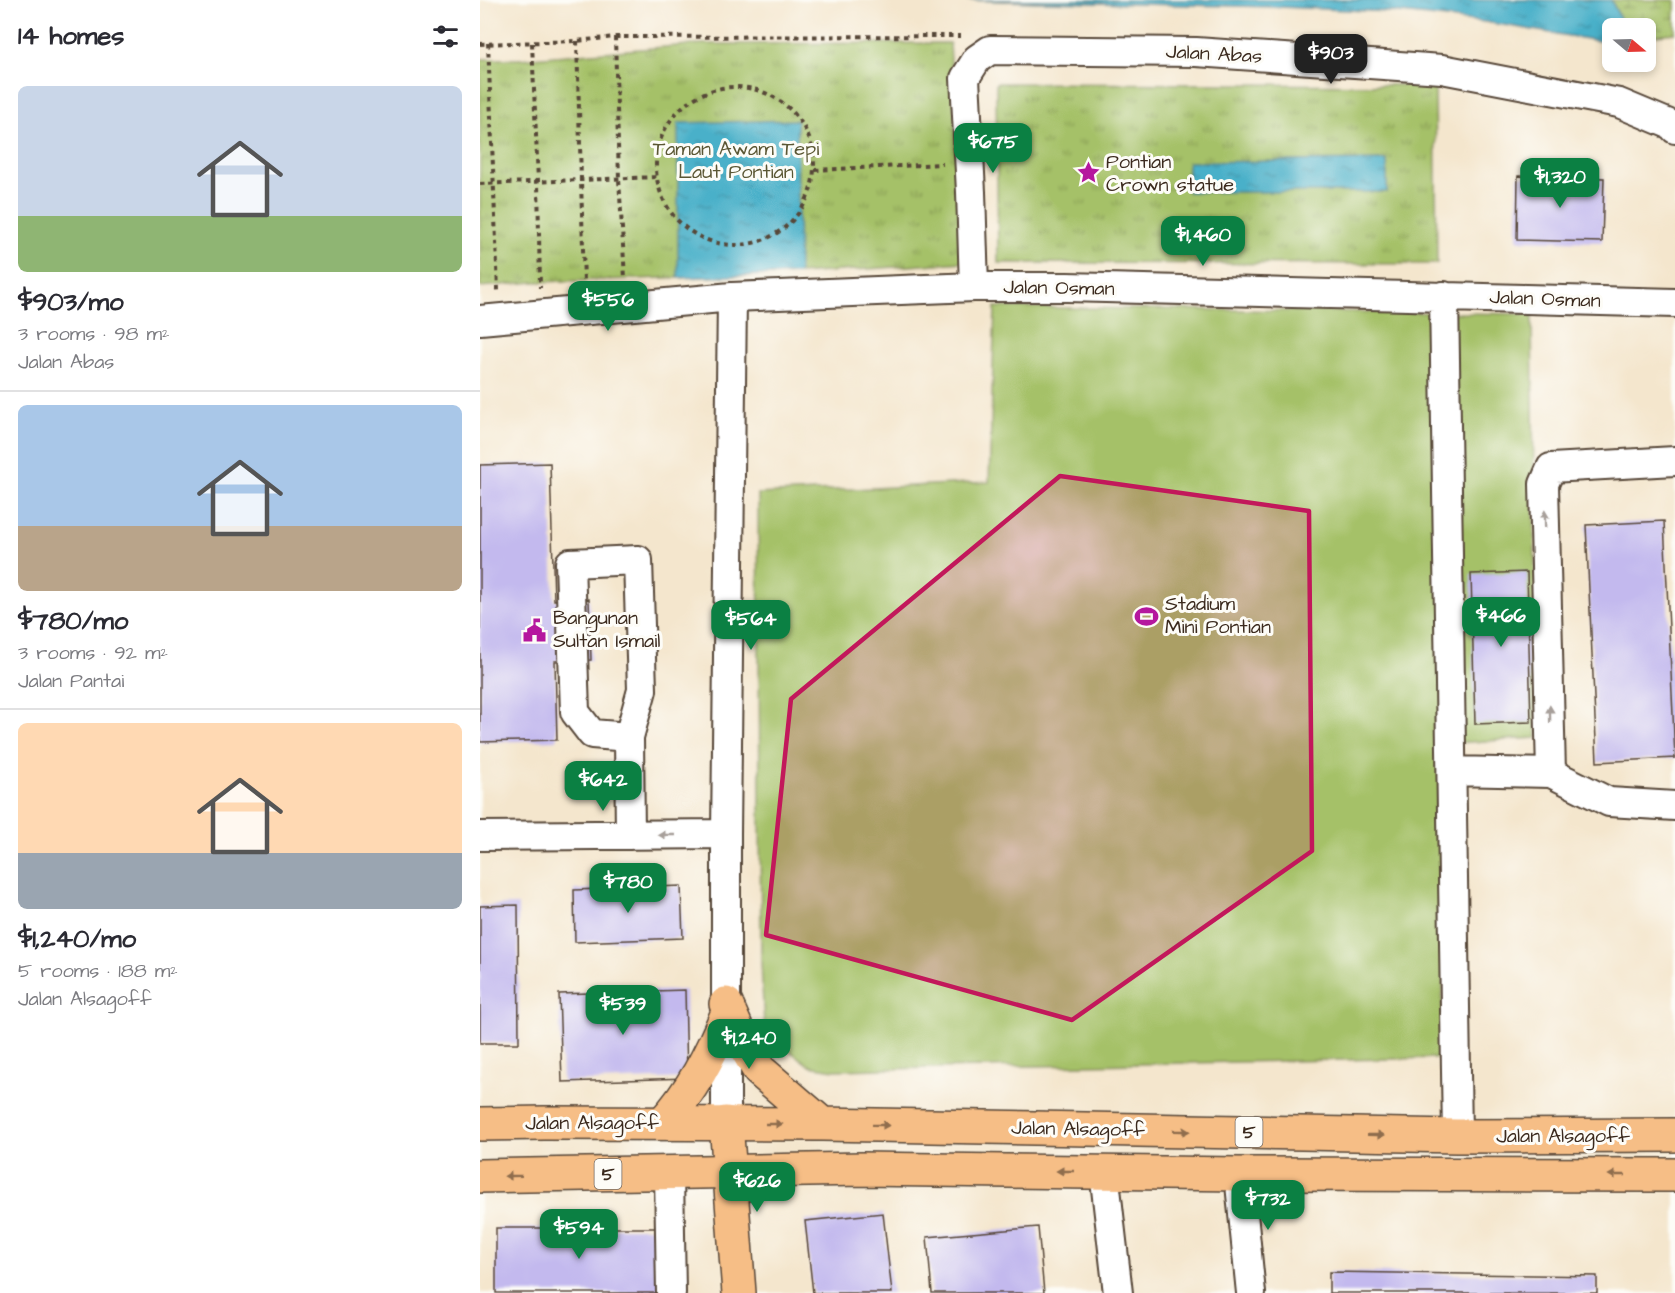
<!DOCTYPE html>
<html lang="en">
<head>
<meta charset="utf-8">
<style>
  :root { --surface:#fff; --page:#f2f2f3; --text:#2b2b33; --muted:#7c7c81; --line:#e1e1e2; --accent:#0b8043 }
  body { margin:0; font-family:"Architects Daughter",sans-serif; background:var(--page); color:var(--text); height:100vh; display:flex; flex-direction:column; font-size:22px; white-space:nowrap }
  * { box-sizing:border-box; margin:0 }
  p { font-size:20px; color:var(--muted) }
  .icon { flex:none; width:33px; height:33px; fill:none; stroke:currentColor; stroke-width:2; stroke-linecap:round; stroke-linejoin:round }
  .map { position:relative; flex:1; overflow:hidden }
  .sheet { display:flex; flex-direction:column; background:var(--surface); width:480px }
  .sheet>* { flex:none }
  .needle { width:39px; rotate:109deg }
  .tools { position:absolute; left:1122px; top:18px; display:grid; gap:12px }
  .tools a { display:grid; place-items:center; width:54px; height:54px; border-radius:9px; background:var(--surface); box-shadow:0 3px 9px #0003; font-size:30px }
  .price { position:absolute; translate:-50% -51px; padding:0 14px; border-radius:12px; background:var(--accent); color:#fff; font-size:20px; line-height:39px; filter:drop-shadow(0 2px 3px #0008) }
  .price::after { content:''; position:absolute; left:50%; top:36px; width:18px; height:14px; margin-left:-9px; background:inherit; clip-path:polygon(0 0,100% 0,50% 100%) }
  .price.on { background:#222; color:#fff }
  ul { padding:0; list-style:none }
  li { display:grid; align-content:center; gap:12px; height:318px; padding:0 18px }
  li+li { border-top:2px solid var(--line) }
  li span { display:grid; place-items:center; height:186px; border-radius:9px; color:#555 }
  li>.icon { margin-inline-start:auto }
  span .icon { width:108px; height:108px; fill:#fffc; stroke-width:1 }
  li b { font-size:26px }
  h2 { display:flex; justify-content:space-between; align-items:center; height:72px; padding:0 18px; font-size:26px }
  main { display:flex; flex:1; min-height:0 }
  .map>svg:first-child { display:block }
  .wetland { fill:url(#wetland-marsh); stroke:#707643; stroke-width:1.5 }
  .park { fill:url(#park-tufts); stroke:#707643; stroke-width:1.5 }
  .garden { fill:#a5c168; stroke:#707643; stroke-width:1.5 }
  .water { fill:url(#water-ripples); stroke:#426d74; stroke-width:1.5 }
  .building { fill:#c3b9ee }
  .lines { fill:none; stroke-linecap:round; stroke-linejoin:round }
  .minor-casing { stroke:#574638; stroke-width:32 }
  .major-casing { stroke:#574638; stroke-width:36 }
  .highway-casing { stroke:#574638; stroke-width:36 }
  .path { stroke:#574638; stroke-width:4; stroke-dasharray:4.5 4.5; stroke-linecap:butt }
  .minor { stroke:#fff; stroke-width:28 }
  .major { stroke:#f6be86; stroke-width:33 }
  .highway { stroke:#f6be86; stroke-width:33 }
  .oneway { fill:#a79f9a }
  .oneway2 { fill:#8f6d4d }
  .marked { fill:#c2185b; fill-opacity:0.2; stroke:#c2185b; stroke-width:4.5; stroke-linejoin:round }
  .labels { text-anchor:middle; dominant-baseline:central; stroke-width:6; stroke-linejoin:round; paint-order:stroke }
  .shield { fill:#fdfcf7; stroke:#75695f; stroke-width:1.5 }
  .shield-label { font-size:18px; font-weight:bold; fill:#3b2a1e }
  .street-label { font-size:20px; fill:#3b2a1e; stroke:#fdfcf7 }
  .park-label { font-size:20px; fill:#5b5734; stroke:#fdfcf7 }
  .poi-label { font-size:20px; fill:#3b2a1e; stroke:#fdfcf7; text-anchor:start }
</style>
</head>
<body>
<main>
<section class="sheet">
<h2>14 homes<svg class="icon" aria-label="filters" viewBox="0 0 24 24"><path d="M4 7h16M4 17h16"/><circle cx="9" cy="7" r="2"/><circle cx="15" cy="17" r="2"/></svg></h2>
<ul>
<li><span style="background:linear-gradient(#c9d6e8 70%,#8fb573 0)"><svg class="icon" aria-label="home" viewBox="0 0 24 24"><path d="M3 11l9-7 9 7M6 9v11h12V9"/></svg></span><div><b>$903/mo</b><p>3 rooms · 98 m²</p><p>Jalan Abas</p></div></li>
<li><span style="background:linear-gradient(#a9c7e8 65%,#b9a48a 0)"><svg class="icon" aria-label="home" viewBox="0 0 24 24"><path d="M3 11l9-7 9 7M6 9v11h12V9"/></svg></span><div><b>$780/mo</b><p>3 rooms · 92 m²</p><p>Jalan Pantai</p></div></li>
<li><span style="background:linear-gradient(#ffd9b3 70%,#9aa5b1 0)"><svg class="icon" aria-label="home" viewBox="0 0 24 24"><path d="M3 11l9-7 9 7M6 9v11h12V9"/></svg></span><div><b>$1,240/mo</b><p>5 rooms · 188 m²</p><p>Jalan Alsagoff</p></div></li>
</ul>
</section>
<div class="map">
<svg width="1195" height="1293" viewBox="0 0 1195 1293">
  <defs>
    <pattern id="wetland-marsh" width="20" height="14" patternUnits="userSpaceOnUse" patternTransform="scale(1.5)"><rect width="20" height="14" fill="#a5c168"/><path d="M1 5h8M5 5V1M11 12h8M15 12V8" fill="none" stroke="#889d55"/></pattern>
    <pattern id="park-tufts" width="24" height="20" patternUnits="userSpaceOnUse" patternTransform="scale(1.5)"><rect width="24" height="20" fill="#a5c168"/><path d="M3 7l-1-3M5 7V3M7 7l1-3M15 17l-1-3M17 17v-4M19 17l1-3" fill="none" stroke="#889d55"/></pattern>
    <pattern id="water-ripples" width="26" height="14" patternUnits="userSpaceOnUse" patternTransform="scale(1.5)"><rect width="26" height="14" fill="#49b0c9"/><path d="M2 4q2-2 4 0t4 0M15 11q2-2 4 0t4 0" fill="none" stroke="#3e8fa3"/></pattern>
  </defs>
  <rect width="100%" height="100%" fill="#fdfcf7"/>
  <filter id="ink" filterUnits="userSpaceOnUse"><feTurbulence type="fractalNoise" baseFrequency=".0167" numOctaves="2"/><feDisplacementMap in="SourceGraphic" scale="12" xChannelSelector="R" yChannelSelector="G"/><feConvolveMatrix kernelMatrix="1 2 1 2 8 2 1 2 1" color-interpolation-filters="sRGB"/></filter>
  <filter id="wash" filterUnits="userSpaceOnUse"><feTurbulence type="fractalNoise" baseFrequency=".008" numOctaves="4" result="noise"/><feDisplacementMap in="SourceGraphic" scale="24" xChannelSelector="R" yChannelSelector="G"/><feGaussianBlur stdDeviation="1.35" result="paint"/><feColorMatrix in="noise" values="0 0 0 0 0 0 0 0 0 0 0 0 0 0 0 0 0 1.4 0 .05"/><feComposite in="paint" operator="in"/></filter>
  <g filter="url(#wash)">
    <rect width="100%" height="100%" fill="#f4e6cd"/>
    <path class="wetland" d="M1131 0H1195V33L1166 36V28H1145Z"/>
    <path class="park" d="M470 43 483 262 319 274 55 282 0 287V59H39L221 44Z
      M516 83 955 85 957 264 518 263Z"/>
    <path class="garden" d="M515 307 1052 314 1057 738 973 743 960 1058 354 1070 330 1066 298 1042 284 1026 281 963 278 494 509 482Z"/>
    <path class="water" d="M477 0H1131L1145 28H1132V43L1005 22 911 12 800 7Z
      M317 120 319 274 198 278V123Z
      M907 160V192H708V162Z"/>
    <g id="blocks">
      <path class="building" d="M1038 176 1124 178 1122 242 1037 240Z
        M70 463 74 600 109 599 111 660 75 661 77 740 0 742V465Z
        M1184 521 1195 758 1117 762 1106 525Z
        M1047 572 1051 722 995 724 991 574Z
        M201 886 203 938 95 942 94 890Z
        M38 905 39 1043H0V906Z
        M205 990 207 1078 82 1082 79 994Z
        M403 1213 412 1293H333L325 1221Z
        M558 1227 564 1293H452L447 1237Z
        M16 1228H182V1293H16Z
        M849 1272 1117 1276V1293H849Z"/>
    </g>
  </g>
  <g filter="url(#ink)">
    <use href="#blocks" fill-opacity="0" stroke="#574638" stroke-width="1.5"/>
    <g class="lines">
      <defs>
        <path id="minor" d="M494 287 491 192 485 78 497 59 510 50 716 52 962 69 1139 103 1194 126 1195 129
          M964 296 977 1136
          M0 320 252 297 494 287H587L1195 303
          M149 737 112 734 95 712 90 563 158 560 162 690 149 737 150 835
          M972 771 1071 773 1129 802 1195 806
          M1071 773 1064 484 1071 468 1195 461
          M0 836 246 834
          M246 1123V834L252 297
          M624 1171 638 1293
          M189 1173 191 1293
          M759 1174 771 1293"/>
        <path id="major" d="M246 1123 259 1293"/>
        <path id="highway" d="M246 1004 263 1043 279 1070 342 1124
          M183 1123C212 1091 230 1056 246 1017
          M0 1124 64 1123 342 1124 977 1136 1195 1135
          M0 1176 382 1169 759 1174 1195 1175"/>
      </defs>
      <use href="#minor" class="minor-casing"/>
      <use href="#major" class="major-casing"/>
      <use href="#highway" class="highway-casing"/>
      <path class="path" d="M135 37 481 36
        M97 41 104 283
        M8 43 18 291
        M52 43 58 181 60 288
        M0 44 97 41 135 37 139 179 145 278
        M176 166a79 79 0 1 1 158 0a79 79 0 1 1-158 0Z
        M335 170 463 164
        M0 184 176 177"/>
      <use href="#minor" class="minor"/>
      <use href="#major" class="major"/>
      <use href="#highway" class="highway"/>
    </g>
    <defs><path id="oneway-solid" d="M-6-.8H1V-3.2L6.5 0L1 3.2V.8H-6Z" transform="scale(1.5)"/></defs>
    <g class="oneway">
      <use href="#oneway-solid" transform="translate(1065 519) rotate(-91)"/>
      <use href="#oneway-solid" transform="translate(1070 714) rotate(-91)"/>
      <use href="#oneway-solid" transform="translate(187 835) rotate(180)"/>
    </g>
    <g class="oneway2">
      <use href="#oneway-solid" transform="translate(294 1124)"/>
      <use href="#oneway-solid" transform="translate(401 1125) rotate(1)"/>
      <use href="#oneway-solid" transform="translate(701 1131) rotate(1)"/>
      <use href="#oneway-solid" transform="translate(896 1135) rotate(1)"/>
      <use href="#oneway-solid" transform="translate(585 1171) rotate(-180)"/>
      <use href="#oneway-solid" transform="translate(1137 1175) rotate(-180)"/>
      <use href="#oneway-solid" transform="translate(33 1176) rotate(179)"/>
    </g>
  </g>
  <path class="marked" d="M580 476 829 511 832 851 592 1020 286 935 311 699Z"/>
  <defs>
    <symbol id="sight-bare" viewBox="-9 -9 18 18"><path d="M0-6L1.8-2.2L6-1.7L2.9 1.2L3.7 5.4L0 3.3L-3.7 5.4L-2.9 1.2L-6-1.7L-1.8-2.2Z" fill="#b5179e" stroke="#fdfcf7" stroke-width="2.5" paint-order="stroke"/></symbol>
    <symbol id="stadium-bare" viewBox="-9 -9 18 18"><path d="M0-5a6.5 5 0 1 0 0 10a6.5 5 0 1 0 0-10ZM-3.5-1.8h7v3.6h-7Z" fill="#b5179e" stroke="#fdfcf7" stroke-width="2.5" paint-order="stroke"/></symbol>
    <symbol id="civic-bare" viewBox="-9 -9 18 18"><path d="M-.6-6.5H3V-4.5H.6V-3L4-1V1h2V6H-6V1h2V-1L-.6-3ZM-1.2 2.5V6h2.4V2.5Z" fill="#b5179e" stroke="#fdfcf7" stroke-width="2.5" paint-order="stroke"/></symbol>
  </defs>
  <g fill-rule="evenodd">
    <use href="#sight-bare" x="592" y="156" width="33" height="33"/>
    <use href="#stadium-bare" x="650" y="600" width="33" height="33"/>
    <use href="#civic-bare" x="38" y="614" width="33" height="33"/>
  </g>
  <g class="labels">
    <g class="shield">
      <rect x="755.5" y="1117" width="27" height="30" rx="4.5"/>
      <rect x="114.5" y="1159" width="27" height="30" rx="4.5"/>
    </g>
    <g class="shield-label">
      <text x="769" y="1132">5</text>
      <text x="128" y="1174">5</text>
    </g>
    <g class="street-label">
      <text transform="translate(734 54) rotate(3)">Jalan Abas</text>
      <text transform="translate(579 288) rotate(1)">Jalan Osman</text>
      <text transform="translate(1065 299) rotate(2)">Jalan Osman</text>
      <text x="112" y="1123">Jalan Alsagoff</text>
      <text transform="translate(598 1129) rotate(1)">Jalan Alsagoff</text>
      <text x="1083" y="1136">Jalan Alsagoff</text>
    </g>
    <g class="park-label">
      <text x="256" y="149">Taman Awam Tepi<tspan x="256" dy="23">Laut Pontian</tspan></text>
    </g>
    <g class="poi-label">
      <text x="626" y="162">Pontian<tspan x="626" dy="23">Crown statue</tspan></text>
      <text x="685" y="604">Stadium<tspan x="685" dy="23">Mini Pontian</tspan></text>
      <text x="73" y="618">Bangunan<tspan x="73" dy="23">Sultan Ismail</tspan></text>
    </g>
  </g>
</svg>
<div class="tools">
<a><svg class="needle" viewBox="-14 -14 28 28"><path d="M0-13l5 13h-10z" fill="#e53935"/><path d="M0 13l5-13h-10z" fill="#7c7c81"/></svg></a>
</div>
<b class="price on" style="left:851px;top:85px">$903</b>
<b class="price" style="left:513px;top:174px">$675</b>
<b class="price" style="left:1080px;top:209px">$1,320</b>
<b class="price" style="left:723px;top:267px">$1,460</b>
<b class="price" style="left:128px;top:332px">$556</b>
<b class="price" style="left:1021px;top:648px">$466</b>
<b class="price" style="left:271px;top:651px">$564</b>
<b class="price" style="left:123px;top:812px">$642</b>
<b class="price" style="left:148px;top:914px">$780</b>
<b class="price" style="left:143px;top:1036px">$539</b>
<b class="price" style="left:269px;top:1070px">$1,240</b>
<b class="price" style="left:277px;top:1213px">$626</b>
<b class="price" style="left:788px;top:1231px">$732</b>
<b class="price" style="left:99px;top:1260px">$594</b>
</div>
</main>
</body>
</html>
